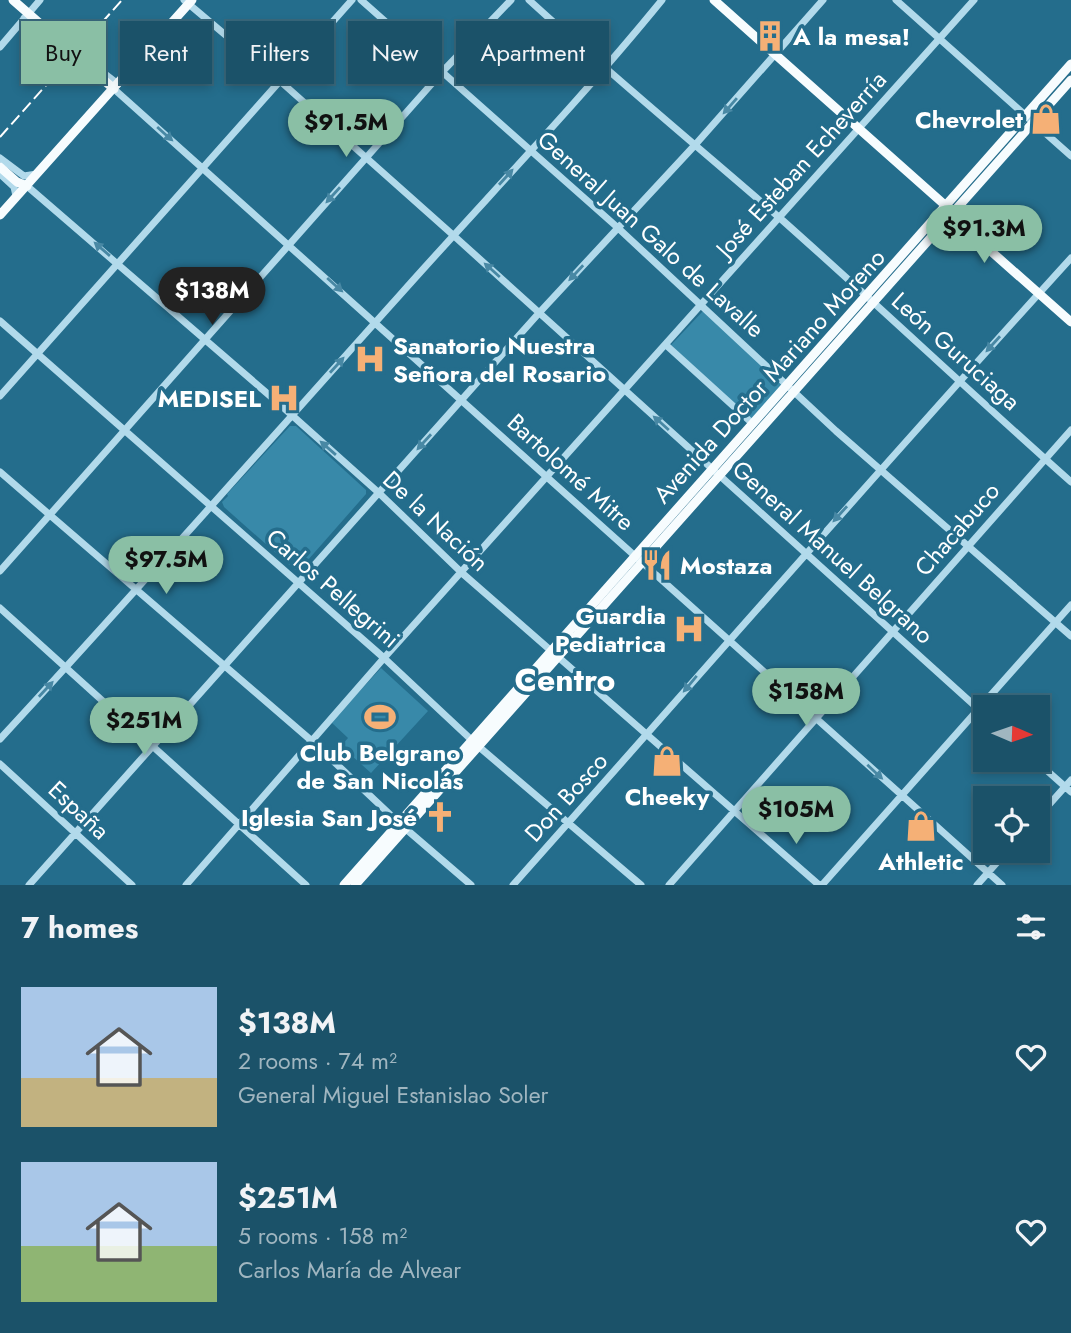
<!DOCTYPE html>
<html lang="en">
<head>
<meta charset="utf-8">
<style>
  :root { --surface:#1b5269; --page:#285c71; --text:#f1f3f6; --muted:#a0b6c0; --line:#39697d; --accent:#8abfa5 }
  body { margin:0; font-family:Jost,sans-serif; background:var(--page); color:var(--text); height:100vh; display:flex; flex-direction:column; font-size:26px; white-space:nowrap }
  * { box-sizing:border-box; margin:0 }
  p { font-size:23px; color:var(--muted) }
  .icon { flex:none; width:38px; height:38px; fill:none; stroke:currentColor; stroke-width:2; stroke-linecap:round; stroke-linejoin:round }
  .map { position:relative; height:885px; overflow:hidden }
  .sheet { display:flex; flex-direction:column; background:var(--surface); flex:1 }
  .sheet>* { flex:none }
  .top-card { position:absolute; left:21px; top:21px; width:700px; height:63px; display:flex; gap:14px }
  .needle { width:46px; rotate:92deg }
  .buttons { position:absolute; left:973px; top:695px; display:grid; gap:14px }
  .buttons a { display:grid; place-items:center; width:77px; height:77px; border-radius:0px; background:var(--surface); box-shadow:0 4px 10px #0003,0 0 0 2px var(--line); font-size:35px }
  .price { position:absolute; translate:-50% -60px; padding:0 16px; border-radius:24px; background:var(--accent); color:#111; font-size:23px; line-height:46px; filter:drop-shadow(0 2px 4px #0008) }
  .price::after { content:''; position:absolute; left:50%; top:42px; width:21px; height:16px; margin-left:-10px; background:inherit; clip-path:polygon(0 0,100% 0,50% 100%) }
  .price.current { background:#222; color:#fff }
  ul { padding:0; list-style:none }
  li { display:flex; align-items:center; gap:21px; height:175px; padding:0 21px }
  li span { display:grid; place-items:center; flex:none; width:196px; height:140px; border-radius:0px; color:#555 }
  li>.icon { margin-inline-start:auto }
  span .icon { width:84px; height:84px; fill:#fffc; stroke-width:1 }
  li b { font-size:30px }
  h2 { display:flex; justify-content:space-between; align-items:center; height:84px; padding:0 21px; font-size:30px }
  .pill { padding:0 24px; border-radius:0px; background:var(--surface); box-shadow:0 4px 10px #0003,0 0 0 2px var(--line); font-size:24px; line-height:63px }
  .pill.current { background:var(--accent); color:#111 }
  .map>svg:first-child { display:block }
  .green { fill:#3889a9 }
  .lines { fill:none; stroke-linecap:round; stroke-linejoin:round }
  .major-tunnel { stroke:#45839d; stroke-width:9; stroke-dasharray:9 4.5; stroke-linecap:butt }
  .minor { stroke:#b2daeb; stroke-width:7 }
  .major { stroke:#f7fcfe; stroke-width:9 }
  .rail { stroke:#fff; stroke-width:2; stroke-dasharray:12 5; stroke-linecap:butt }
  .oneway { fill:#4888a4 }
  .labels { text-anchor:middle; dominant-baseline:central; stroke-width:7; stroke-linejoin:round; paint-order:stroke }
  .poi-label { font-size:24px; font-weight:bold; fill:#fff; stroke:#246d8c; text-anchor:end }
  .street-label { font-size:24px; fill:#fff; stroke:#246d8c }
  .district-label { font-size:32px; font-weight:bold; fill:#fff; stroke:#246d8c }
</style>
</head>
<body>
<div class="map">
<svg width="1071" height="885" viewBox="0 0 1071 885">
  <rect width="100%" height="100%" fill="#246d8c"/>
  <path class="green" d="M703 311 783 385 751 420 671 345Z
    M290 426H296L366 490V494L300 569 295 570 224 507 222 502 228 496 227 494Z
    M381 668 428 711 371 773 341 746 348 738 331 722Z"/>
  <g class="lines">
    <path class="major-tunnel" d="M61 42 81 60"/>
    <path class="minor" d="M184 0 280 81 453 235 985 715
      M361 0 617 227 836 431 1071 636
      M529 0C611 75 697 146 781 219 879 306 973 395 1071 482
      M896 0 1071 156
      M24 18 57 47 65 43 62 39
      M0 47 40 0
      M84 68 75 60 79 54 118 84
      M114 89 1002 885
      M0 158 24 176 37 174
      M0 174 14 187 16 196
      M27 186 276 401 379 493 462 573 819 885
      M0 321 384 658 478 746 641 885
      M666 345 753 424
      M0 396 352 0
      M0 472 313 742 399 823 471 885
      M0 571 443 71 511 0
      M0 608 306 885
      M0 739C135 593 266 444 399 296 487 197 579 102 662 0
      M1035 760 1071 792
      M0 764 132 885
      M1038 817 1071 780
      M29 885 539 313 695 145 823 0
      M186 885 384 658 974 0
      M513 885C699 676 883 465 1071 258
      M669 885 1071 430
      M822 885 1071 605
      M977 885 1008 850"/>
    <path class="major" d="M13 0 61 42
      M714 0 946 206 950 215 1071 322
      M81 60 114 89
      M0 167 17 182 27 186
      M0 215 192 0
      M344 885 1071 64
      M355 885 1071 80"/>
    <path class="rail" d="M0 137 122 0"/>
  </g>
  <defs><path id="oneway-solid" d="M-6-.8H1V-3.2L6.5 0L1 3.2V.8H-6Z" transform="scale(1.75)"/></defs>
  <g class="oneway">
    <use href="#oneway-solid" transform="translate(730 106) rotate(131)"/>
    <use href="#oneway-solid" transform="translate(165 134) rotate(42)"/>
    <use href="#oneway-solid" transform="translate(506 177) rotate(-48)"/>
    <use href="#oneway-solid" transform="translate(333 195) rotate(132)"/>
    <use href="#oneway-solid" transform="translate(102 249) rotate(-139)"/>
    <use href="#oneway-solid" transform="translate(492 270) rotate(-138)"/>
    <use href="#oneway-solid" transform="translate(576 273) rotate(133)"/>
    <use href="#oneway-solid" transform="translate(335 285) rotate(42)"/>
    <use href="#oneway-solid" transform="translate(993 344) rotate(132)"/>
    <use href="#oneway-solid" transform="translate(337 365) rotate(-48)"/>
    <use href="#oneway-solid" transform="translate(661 423) rotate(-138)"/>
    <use href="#oneway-solid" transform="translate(424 442) rotate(132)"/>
    <use href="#oneway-solid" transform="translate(328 448) rotate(-139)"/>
    <use href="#oneway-solid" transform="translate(840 514) rotate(132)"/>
    <use href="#oneway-solid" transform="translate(690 684) rotate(130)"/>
    <use href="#oneway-solid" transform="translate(46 689) rotate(-47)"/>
    <use href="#oneway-solid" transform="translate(875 772) rotate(43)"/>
  </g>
  <defs>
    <symbol id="building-bare" viewBox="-9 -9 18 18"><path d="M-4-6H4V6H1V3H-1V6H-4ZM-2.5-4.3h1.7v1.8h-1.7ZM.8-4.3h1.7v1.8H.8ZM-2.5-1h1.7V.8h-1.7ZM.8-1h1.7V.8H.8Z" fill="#f5b076" stroke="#246d8c" stroke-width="2.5" paint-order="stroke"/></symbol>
    <symbol id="shop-bare" viewBox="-9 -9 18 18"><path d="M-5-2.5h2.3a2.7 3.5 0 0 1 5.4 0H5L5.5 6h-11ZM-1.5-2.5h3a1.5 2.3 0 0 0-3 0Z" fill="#f5b076" stroke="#246d8c" stroke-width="2.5" paint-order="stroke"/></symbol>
    <symbol id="hospital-bare" viewBox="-9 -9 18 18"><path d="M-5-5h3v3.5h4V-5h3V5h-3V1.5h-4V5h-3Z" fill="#f5b076" stroke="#246d8c" stroke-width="2.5" paint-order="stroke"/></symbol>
    <symbol id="restaurant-bare" viewBox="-9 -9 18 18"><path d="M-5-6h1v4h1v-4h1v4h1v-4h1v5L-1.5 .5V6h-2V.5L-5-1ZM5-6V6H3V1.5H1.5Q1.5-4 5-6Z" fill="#f5b076" stroke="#246d8c" stroke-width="2.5" paint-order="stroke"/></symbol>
    <symbol id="stadium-bare" viewBox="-9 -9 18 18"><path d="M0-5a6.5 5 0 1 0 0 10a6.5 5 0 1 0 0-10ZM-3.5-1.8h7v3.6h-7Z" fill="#f5b076" stroke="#246d8c" stroke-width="2.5" paint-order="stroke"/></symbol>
    <symbol id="church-bare" viewBox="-9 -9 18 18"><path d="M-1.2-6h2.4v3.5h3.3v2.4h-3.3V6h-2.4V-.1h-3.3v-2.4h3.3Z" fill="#f5b076" stroke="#246d8c" stroke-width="2.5" paint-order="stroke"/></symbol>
  </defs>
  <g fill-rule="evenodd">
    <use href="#building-bare" x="748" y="14" width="44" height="44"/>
    <use href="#shop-bare" x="1024" y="97" width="44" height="44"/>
    <use href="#hospital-bare" x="348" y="337" width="44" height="44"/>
    <use href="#hospital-bare" x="262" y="376" width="44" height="44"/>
    <use href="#restaurant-bare" x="635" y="543" width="44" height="44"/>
    <use href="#hospital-bare" x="667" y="607" width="44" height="44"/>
    <use href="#stadium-bare" x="358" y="695" width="44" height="44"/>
    <use href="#shop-bare" x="645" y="739" width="44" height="44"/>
    <use href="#church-bare" x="418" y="795" width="44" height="44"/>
    <use href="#shop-bare" x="899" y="804" width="44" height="44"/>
  </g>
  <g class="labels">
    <g class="poi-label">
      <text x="793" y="36" text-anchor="start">A la mesa!</text>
      <text x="1023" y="119">Chevrolet</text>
      <text x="393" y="345" text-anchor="start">Sanatorio Nuestra<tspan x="393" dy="28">Señora del Rosario</tspan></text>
      <text x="261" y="398">MEDISEL</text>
      <text x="680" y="565" text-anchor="start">Mostaza</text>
      <text x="666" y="615">Guardia<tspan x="666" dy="28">Pediatrica</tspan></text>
      <text x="380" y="752" text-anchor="middle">Club Belgrano<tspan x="380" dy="28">de San Nicolás</tspan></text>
      <text x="667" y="796" text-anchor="middle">Cheeky</text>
      <text x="417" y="817">Iglesia San José</text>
      <text x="921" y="861" text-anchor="middle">Athletic</text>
    </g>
    <g class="street-label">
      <text transform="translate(801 164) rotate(-48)">José Esteban Echeverría</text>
      <text transform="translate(651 234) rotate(42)">General Juan Galo de Lavalle</text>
      <text transform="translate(956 351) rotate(42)">León Guruciaga</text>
      <text transform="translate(769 376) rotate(-48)">Avenida Doctor Mariano Moreno</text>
      <text transform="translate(571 472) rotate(42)">Bartolomé Mitre</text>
      <text transform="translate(436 521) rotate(43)">De la Nación</text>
      <text transform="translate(957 529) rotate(-49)">Chacabuco</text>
      <text transform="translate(833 552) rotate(42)">General Manuel Belgrano</text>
      <text transform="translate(333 588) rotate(41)">Carlos Pellegrini</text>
      <text transform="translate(566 797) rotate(-48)">Don Bosco</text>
      <text transform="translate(79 810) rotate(43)">España</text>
    </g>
    <g class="district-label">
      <text x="565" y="680">Centro</text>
    </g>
  </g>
</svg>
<div class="buttons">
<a><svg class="needle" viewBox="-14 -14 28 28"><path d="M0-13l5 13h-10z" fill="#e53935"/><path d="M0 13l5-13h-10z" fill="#a0b6c0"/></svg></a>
<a><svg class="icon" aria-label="locate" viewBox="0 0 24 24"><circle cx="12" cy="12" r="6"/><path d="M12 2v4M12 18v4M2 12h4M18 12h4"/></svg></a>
</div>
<b class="price" style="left:346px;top:159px">$91.5M</b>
<b class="price" style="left:984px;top:265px">$91.3M</b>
<b class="price current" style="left:212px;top:327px">$138M</b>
<b class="price" style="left:166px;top:596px">$97.5M</b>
<b class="price" style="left:806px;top:728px">$158M</b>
<b class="price" style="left:144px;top:757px">$251M</b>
<b class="price" style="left:796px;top:846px">$105M</b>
<div class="top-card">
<a class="pill current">Buy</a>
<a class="pill">Rent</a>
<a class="pill">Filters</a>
<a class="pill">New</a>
<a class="pill">Apartment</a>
</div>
</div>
<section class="sheet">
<h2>7 homes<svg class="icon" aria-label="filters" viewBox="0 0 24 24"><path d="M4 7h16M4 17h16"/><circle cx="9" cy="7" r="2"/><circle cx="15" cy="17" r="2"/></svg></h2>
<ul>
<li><span style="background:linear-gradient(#a9c7e8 65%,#c2b280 0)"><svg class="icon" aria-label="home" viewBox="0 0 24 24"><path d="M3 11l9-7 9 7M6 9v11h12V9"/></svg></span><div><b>$138M</b><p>2 rooms · 74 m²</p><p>General Miguel Estanislao Soler</p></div><svg class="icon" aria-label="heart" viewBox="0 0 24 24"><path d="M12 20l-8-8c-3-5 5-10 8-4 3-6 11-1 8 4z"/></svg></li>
<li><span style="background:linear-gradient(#a9c7e8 60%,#8fb573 0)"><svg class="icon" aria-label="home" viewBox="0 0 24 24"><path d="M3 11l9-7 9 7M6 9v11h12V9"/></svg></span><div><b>$251M</b><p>5 rooms · 158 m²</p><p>Carlos María de Alvear</p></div><svg class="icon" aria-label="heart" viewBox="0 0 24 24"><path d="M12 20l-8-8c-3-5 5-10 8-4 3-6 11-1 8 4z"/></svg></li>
</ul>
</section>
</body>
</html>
